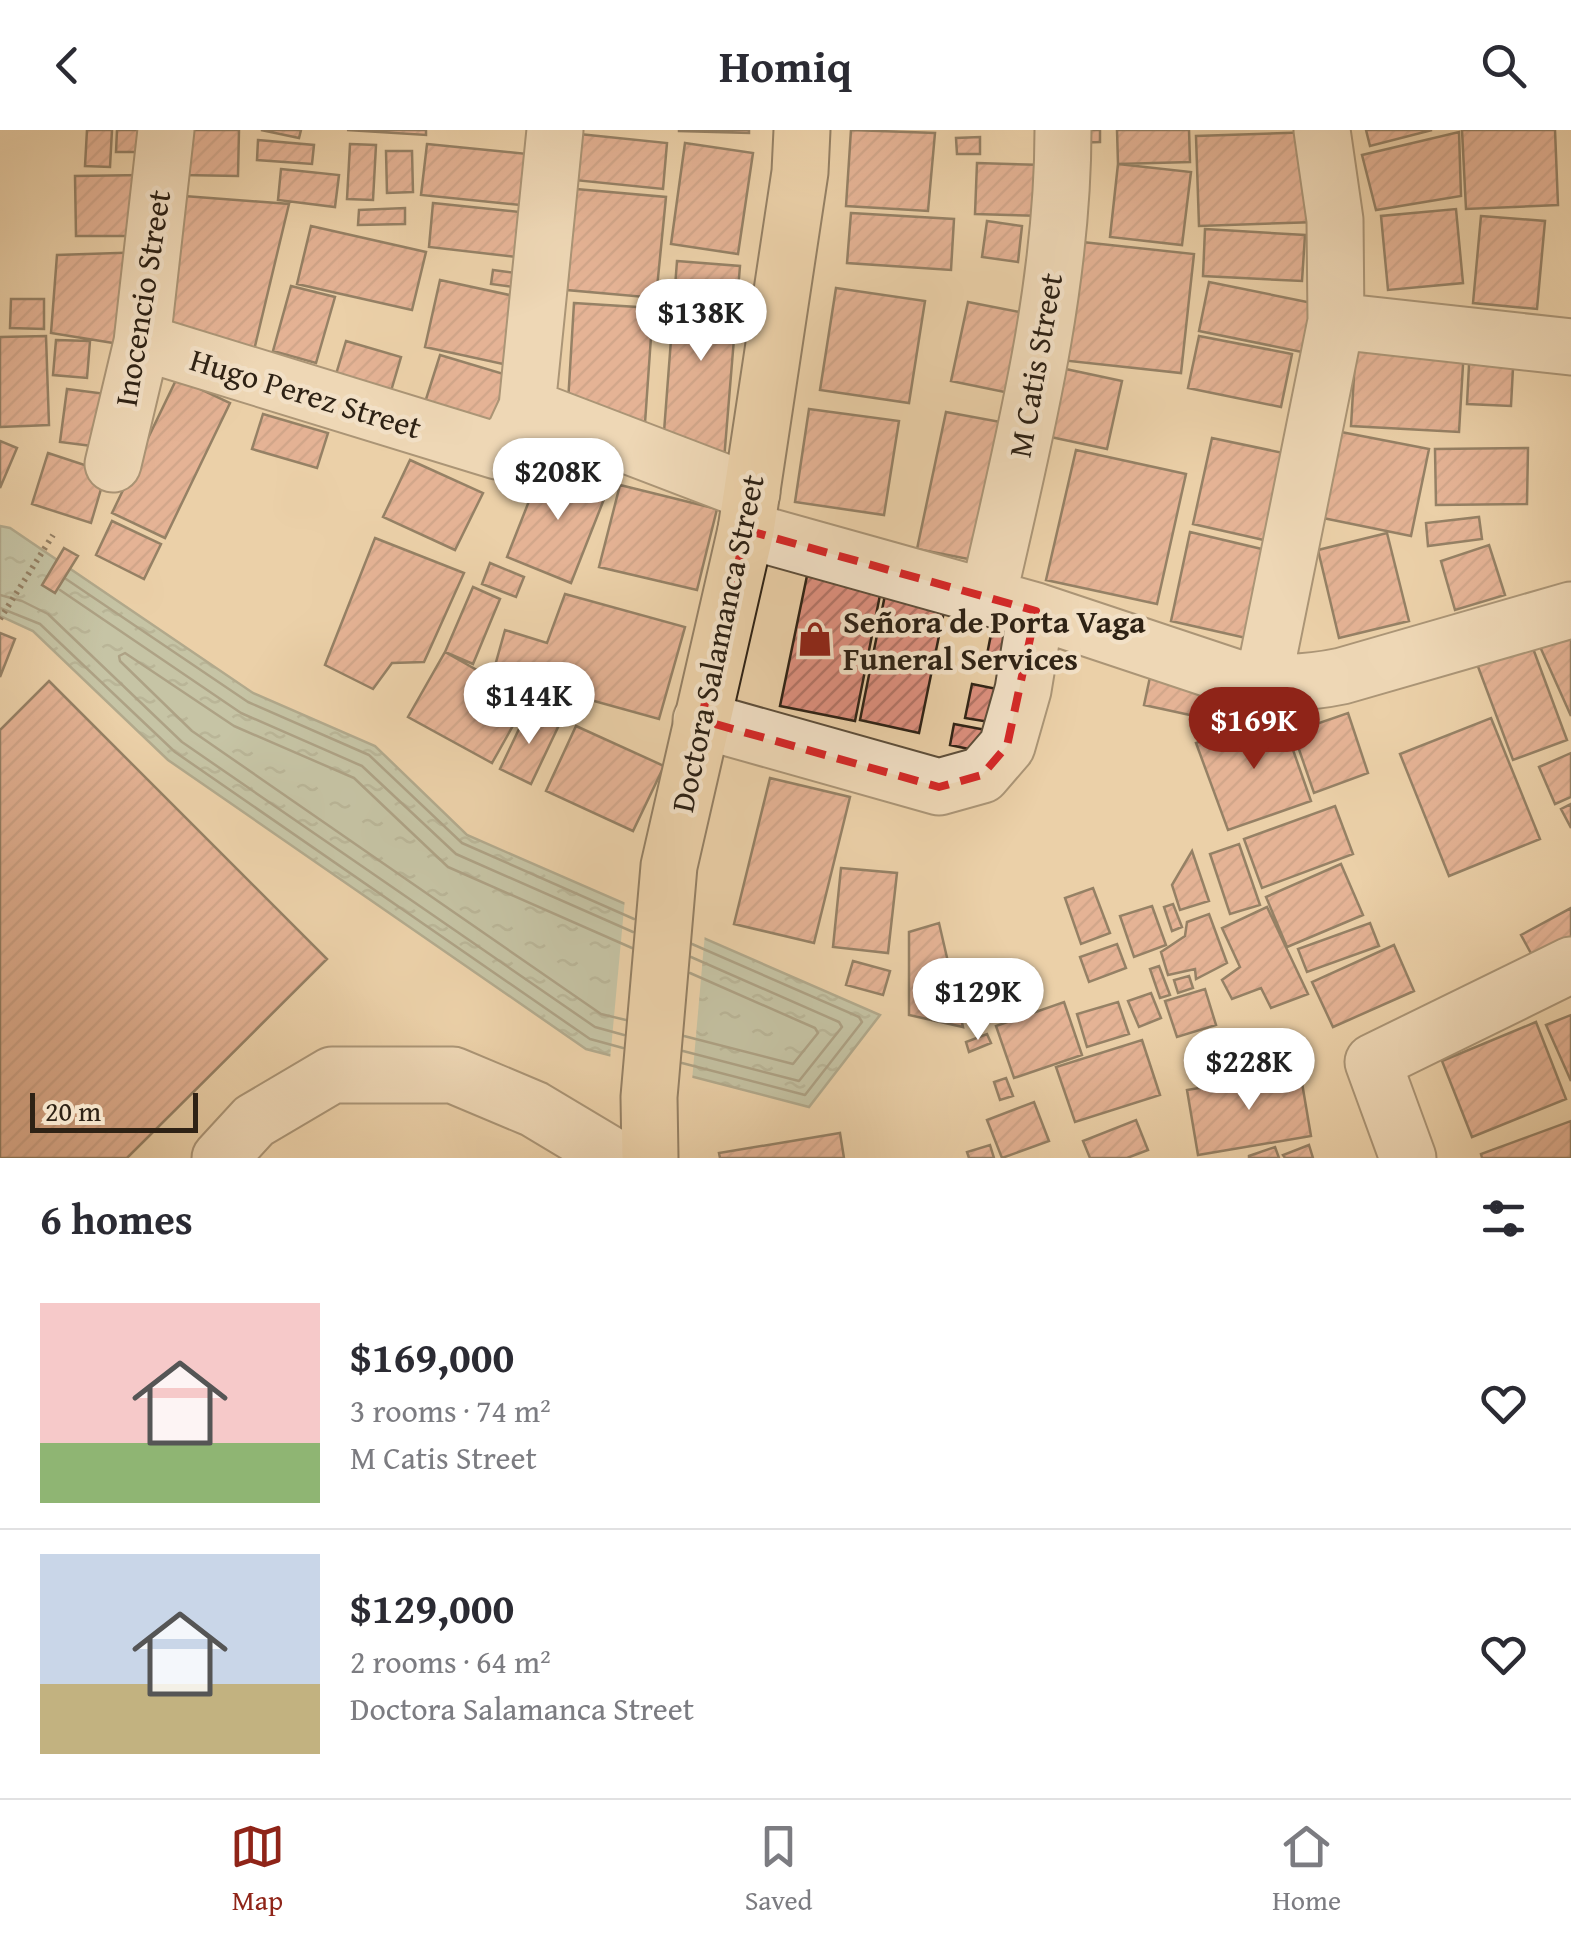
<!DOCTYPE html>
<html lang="en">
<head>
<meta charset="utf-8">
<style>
  :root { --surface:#fff; --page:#f2f2f3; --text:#2b2b33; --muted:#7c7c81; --line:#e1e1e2; --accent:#8f2418 }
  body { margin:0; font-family:"Gentium Book Plus",serif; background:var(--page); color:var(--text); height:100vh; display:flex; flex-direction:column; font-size:38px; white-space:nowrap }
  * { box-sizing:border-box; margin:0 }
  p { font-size:32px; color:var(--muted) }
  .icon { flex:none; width:55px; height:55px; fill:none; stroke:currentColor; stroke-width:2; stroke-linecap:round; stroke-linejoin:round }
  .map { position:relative; height:1028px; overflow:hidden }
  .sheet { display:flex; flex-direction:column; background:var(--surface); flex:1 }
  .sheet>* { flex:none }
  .scale { position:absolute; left:30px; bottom:25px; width:168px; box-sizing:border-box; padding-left:10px; border:5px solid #2e2215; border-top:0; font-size:28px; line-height:35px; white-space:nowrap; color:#2e2215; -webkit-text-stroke:8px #f2e0c6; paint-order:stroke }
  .price { position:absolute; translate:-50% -85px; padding:0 22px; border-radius:35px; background:#fff; color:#222; font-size:32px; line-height:65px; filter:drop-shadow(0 2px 5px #0008) }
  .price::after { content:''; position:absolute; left:50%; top:60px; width:30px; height:22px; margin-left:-15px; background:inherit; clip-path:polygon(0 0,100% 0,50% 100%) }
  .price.active { background:var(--accent); color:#fff }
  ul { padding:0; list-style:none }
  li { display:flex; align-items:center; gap:30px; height:250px; padding:0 40px }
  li+li { border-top:2px solid var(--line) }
  li span { display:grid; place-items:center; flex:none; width:280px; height:200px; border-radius:0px; color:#555 }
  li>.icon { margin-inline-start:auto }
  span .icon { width:120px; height:120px; fill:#fffc; stroke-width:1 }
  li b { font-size:42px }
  h2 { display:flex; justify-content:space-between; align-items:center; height:120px; padding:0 40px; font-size:42px }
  header { display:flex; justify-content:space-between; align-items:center; height:130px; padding:0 40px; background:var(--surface); font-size:45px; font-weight:700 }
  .dock { display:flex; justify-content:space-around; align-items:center; height:140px; border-top:2px solid var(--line); background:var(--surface); font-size:28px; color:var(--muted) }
  .dock a { display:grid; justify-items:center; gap:5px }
  .dock .active { color:var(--accent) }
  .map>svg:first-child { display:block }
  .water { fill:url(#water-ripples); stroke:#6e7b6a; stroke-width:2.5 }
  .pier { fill:#ebd0a8 }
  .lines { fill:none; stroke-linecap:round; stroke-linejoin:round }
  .shore { stroke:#646c5c; stroke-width:2.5 }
  .building { fill:url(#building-hatch); stroke:#2e2215; stroke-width:2.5 }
  .minor-casing { stroke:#5d4e3a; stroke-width:59 }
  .major-casing { stroke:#2e2215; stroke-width:59 }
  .path { stroke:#2e2215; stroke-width:6; stroke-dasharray:2.5 5; stroke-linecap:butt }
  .minor { stroke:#f2e0c6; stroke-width:55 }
  .major { stroke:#ebd0a8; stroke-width:55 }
  .marked { fill:none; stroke:#d62828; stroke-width:8; stroke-dasharray:20 12; stroke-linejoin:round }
  .labels { text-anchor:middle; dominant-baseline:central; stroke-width:9; stroke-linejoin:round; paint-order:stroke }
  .street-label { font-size:32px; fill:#2e2215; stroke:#f2e0c6 }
  .poi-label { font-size:32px; font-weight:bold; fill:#2e2215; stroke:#f2e0c6; text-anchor:start }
</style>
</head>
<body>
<header><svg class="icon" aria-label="back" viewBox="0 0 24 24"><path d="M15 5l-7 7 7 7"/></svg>Homiq<svg class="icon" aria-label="search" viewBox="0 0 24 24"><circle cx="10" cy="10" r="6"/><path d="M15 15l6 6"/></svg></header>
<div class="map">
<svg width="1571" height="1028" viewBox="0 0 1571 1028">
  <defs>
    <pattern id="water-ripples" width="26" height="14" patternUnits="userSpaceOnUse" patternTransform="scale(2.5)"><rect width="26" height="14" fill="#99b7a3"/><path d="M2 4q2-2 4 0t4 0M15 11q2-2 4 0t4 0" fill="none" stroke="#7d9484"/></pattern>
    <pattern id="building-hatch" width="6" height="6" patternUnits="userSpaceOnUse" patternTransform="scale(2.5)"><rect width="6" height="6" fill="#de907f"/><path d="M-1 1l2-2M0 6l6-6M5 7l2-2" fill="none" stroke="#b47567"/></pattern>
  </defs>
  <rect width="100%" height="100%" fill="#ebd0a8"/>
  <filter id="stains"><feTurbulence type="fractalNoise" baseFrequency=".002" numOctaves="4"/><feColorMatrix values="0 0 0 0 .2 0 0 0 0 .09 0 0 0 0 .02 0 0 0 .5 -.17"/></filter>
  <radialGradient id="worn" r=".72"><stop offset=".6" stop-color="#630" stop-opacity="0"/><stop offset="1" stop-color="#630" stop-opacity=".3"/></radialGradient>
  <path class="water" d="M0 396 10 398 253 563 375 616 467 705 880 885 809 977 586 919 168 630 33 501 0 486Z"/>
  <path class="pier" d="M625 768 705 803 692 951 610 930Z"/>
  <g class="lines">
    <path class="shore" d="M66 449 248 572 369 625 462 713 634 789
      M60 460 241 583 362 636 456 724 633 802
      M0 465 22 471 48 484 182 612 595 897 624 905
      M0 478 40 494 175 622 590 909 623 918
      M626 890 601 884 192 601 120 531 119 526 125 523 234 596 354 648 448 737 632 818
      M684 906 793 934 818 903 815 898 690 843
      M683 921 799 951 842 897 839 892 691 827
      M682 933 805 965 862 892 859 887 692 814"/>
  </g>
  <path class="building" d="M87 0H112L110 37 85 36Z
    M117 0H145V22H116Z
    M183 0H239L238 46 182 45Z
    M261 0H301L299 8Z
    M347 0H426V5Z
    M679 0H749V3L679 1Z
    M851 0 935 3 928 81 846 76Z
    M1073 0H1100V12L1073 13Z
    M1117 0H1189L1190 32 1118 34Z
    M1366 0H1432L1370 16Z
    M1462 0H1555L1558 75 1466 79Z
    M1314 2 1317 92 1199 96 1196 6Z
    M1459 2 1461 66 1376 80 1362 25Z
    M579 4 667 13 663 59 574 50Z
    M980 7V24H957L956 8Z
    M258 10 314 15 312 34 257 30Z
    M685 13 753 23 738 124 671 114Z
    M350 14 376 15 373 70 347 69Z
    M427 14 547 26 541 77 421 65Z
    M386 21H412L413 62 387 63Z
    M977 33 1046 35 1043 86 975 84Z
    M1118 34 1191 42 1182 115 1110 107Z
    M281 39 339 45 335 77 278 70Z
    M143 45V106H76L75 46Z
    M576 59 666 67 656 168 567 160Z
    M184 66 289 74 250 237 163 215Z
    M433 73 539 84 534 129 429 117Z
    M405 78V94L358 95 359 80Z
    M1456 79 1463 153 1388 160 1381 86Z
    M851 83 954 89 951 140 847 133Z
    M1481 86 1545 91 1537 179 1473 173Z
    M987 91 1022 96 1018 132 982 127Z
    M311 96 426 122 412 180 297 154Z
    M1205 99 1305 105 1302 151 1203 146Z
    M1073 111 1194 124 1181 243 1060 230Z
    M147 122 132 216 51 203 57 125Z
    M677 131 740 136 723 342 662 328Z
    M493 140 523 144 521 158 491 154Z
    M440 150 528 169 512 236 425 217Z
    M1209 152 1312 173 1302 222 1199 201Z
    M291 156 335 167 316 233 273 221Z
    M836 158 925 171 909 273 820 260Z
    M11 169H44V199L10 198Z
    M968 172 1035 185 1019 265 951 251Z
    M574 173 653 178 645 293 567 289Z
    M46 206 49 295 0 297V207Z
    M1199 206 1292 224 1281 277 1188 258Z
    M56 210 90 211 87 248 53 245Z
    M346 211 401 227 386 278 331 261Z
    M1356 212 1464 218 1459 302 1351 296Z
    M1470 216 1514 219 1511 276 1467 274Z
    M440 225 507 245 488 306 421 285Z
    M1061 238 1122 251 1107 319 1046 306Z
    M177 248 230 273 165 408 112 383Z
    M67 259 122 266 116 319 60 312Z
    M809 279 899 291 884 385 795 372Z
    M946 282 1022 296 994 434 917 419Z
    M263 284 328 303 317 338 252 319Z
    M1336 301 1429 319 1411 406 1318 387Z
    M1212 308 1288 324 1268 411 1193 394Z
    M0 311 17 318 0 358Z
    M1528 318 1527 374 1436 375 1435 319Z
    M1076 320 1186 344 1157 474 1046 450Z
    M48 323 106 342 91 393 32 374Z
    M410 330 483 363 455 420 383 387Z
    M544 333 608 359 571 453 507 427Z
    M620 355 717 379 697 460 599 437Z
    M1479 387 1482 409 1428 416 1426 393Z
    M112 391 161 414 144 449 96 425Z
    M1190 402 1266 420 1246 508 1171 491Z
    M1387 403 1409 491 1339 508 1318 420Z
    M375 408 464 443 424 532 392 533 373 559 325 535Z
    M1489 415 1505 465 1455 480 1441 431Z
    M64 418 78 426 55 463 42 455Z
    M490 433 524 447 516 467 482 454Z
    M808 441 882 455 855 591 780 576Z
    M473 457 500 469 473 534 445 522Z
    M886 460 946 472 919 603 860 590Z
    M565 464 685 497 659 589 493 543 505 500 547 513Z
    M993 494 1025 500 1017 547 984 540Z
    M1571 495V586L1537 510Z
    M0 503 15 509 0 547Z
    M1531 513 1567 610 1513 630 1477 534Z
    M445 522 528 569 492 633 408 587Z
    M1153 533 1223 548 1213 590 1144 575Z
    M49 551 327 829 127 1028H0V600Z
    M972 554 1007 561 1008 595 965 588Z
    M528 580 559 595 531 654 500 639Z
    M1280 583 1311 671 1228 700 1196 613Z
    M1348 583 1368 643 1314 663 1293 602Z
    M1491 588 1540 709 1449 746 1400 624Z
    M954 594 1002 603 997 625 950 615Z
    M576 596 664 636 633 701 546 661Z
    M1571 623V667L1555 674 1539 637Z
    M770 648 850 667 814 813 734 794Z
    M1571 674V698L1561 679Z
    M1335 676 1353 724 1262 758 1244 709Z
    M1239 714 1260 775 1230 784 1210 724Z
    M1192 721 1209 771 1180 780 1172 755Z
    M1341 734 1363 785 1287 817 1266 767Z
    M841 738 897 743 888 823 833 817Z
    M1093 758 1110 803 1081 814 1065 768Z
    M1173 774 1182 797 1172 801 1164 777Z
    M1152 776 1166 815 1134 827 1120 786Z
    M1267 777 1308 864 1271 878 1261 858 1232 869 1222 850 1240 837 1222 798Z
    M1571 778V821L1539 838 1521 805Z
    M1209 784 1227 833 1196 849 1195 839 1168 845 1161 822 1185 806 1187 792Z
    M939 793 963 897 909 885V802Z
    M1370 793 1379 816 1307 842 1298 819Z
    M1117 814 1126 838 1089 852 1080 827Z
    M1394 815 1414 861 1333 897 1312 852Z
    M853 831 890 841 883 865 846 855Z
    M1159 836 1170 865 1160 868 1150 839Z
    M1189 846 1193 858 1178 863 1174 850Z
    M1205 859 1216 895 1177 907 1165 871Z
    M1151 863 1161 888 1139 897 1128 871Z
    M1064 872 1082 925 1014 948 996 896Z
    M1118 872 1129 904 1087 917 1077 884Z
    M1571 885V951L1546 895Z
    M1536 892 1566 969 1472 1007 1442 931Z
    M987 904 991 913 969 922 966 912Z
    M1142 910 1160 965 1075 992 1056 937Z
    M1300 941 1311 1006 1198 1025 1187 960Z
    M1006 948 1013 966 1000 970 994 952Z
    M1034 972 1049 1011 1002 1028 987 990Z
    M1136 990 1148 1020 1127 1028H1090L1083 1011Z
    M1571 991V1028H1482L1481 1024Z
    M840 1003 844 1028H720L719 1023Z
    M990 1015 994 1028H969L967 1022Z
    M1309 1015 1313 1028H1285L1283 1025Z
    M1275 1017 1279 1028H1249V1026Z"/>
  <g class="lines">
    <defs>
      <path id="minor" d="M1336 191 1571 217
        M142 212 497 321 514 305 527 277 555 0
        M527 277 752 363
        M113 334 142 212 166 0
        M746 400 1036 481 1234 547C1272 554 1304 554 1342 546L1571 480
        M988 467C1023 313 1063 158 1063 0
        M1263 553 1336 191 1335 90 1322 0
        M701 590 939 657 982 645 1007 616 1023 560 1036 481
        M220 1028 254 991 332 945H453L534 979 616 1028
        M1408 1028 1373 932 1571 835"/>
      <path id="major" d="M650 1028 649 967 669 736 746 400 800 42 802 0"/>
    </defs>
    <use href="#minor" class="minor-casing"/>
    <use href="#major" class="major-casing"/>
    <path class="path" d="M0 489 53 405"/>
    <use href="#minor" class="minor"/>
    <use href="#major" class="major"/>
  </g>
  <path d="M0 0H1571V1028H0ZM746 400 1036 481 1007 616 982 645 939 657 701 590Z" fill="#ebd0a8" fill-opacity=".55" fill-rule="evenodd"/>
  <path class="marked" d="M746 400 1036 481 1007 616 982 645 939 657 701 590Z"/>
  <defs>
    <symbol id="shop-bare" viewBox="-9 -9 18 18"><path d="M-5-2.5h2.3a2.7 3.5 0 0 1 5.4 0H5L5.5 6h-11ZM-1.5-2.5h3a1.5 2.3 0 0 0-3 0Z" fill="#8f2418" stroke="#f2e0c6" stroke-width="2.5" paint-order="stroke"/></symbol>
  </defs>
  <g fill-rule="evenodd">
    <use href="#shop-bare" x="790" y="484" width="50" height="50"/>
  </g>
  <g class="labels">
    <g class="street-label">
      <text transform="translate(142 168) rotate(-81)">Inocencio Street</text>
      <text transform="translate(1035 235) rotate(-80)">M Catis Street</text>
      <text transform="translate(306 263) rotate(17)">Hugo Perez Street</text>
      <text transform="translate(717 513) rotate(-78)">Doctora Salamanca Street</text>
    </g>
    <g class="poi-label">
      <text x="843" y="491">Señora de Porta Vaga<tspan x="843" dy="37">Funeral Services</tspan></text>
    </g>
  </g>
  <rect width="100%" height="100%" filter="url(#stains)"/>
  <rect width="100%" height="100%" fill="url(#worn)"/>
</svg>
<div class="scale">20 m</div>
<b class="price" style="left:701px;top:234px">$138K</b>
<b class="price" style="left:558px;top:393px">$208K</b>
<b class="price" style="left:529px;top:617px">$144K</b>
<b class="price active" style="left:1254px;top:642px">$169K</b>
<b class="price" style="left:978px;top:913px">$129K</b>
<b class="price" style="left:1249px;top:983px">$228K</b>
</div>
<section class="sheet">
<h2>6 homes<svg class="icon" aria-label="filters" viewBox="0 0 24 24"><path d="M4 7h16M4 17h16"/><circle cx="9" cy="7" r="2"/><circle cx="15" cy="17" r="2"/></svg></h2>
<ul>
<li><span style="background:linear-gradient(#f6c9c9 70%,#8fb573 0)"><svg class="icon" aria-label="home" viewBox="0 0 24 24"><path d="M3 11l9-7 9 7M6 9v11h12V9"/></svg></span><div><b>$169,000</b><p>3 rooms · 74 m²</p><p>M Catis Street</p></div><svg class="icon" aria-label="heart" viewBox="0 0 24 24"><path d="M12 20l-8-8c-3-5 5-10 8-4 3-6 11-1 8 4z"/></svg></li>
<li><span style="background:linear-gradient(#c9d6e8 65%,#c2b280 0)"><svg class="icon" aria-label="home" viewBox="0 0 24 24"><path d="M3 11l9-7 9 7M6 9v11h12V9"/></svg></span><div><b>$129,000</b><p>2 rooms · 64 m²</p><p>Doctora Salamanca Street</p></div><svg class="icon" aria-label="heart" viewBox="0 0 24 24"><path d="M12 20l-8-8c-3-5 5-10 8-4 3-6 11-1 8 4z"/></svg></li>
</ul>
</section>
<nav class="dock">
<a class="active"><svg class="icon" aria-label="map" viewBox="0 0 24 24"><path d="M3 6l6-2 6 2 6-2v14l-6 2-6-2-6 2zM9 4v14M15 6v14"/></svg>Map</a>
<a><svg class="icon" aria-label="saved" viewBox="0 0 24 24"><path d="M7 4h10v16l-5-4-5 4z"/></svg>Saved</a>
<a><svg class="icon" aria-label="home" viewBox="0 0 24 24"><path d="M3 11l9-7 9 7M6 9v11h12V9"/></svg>Home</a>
</nav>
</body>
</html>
